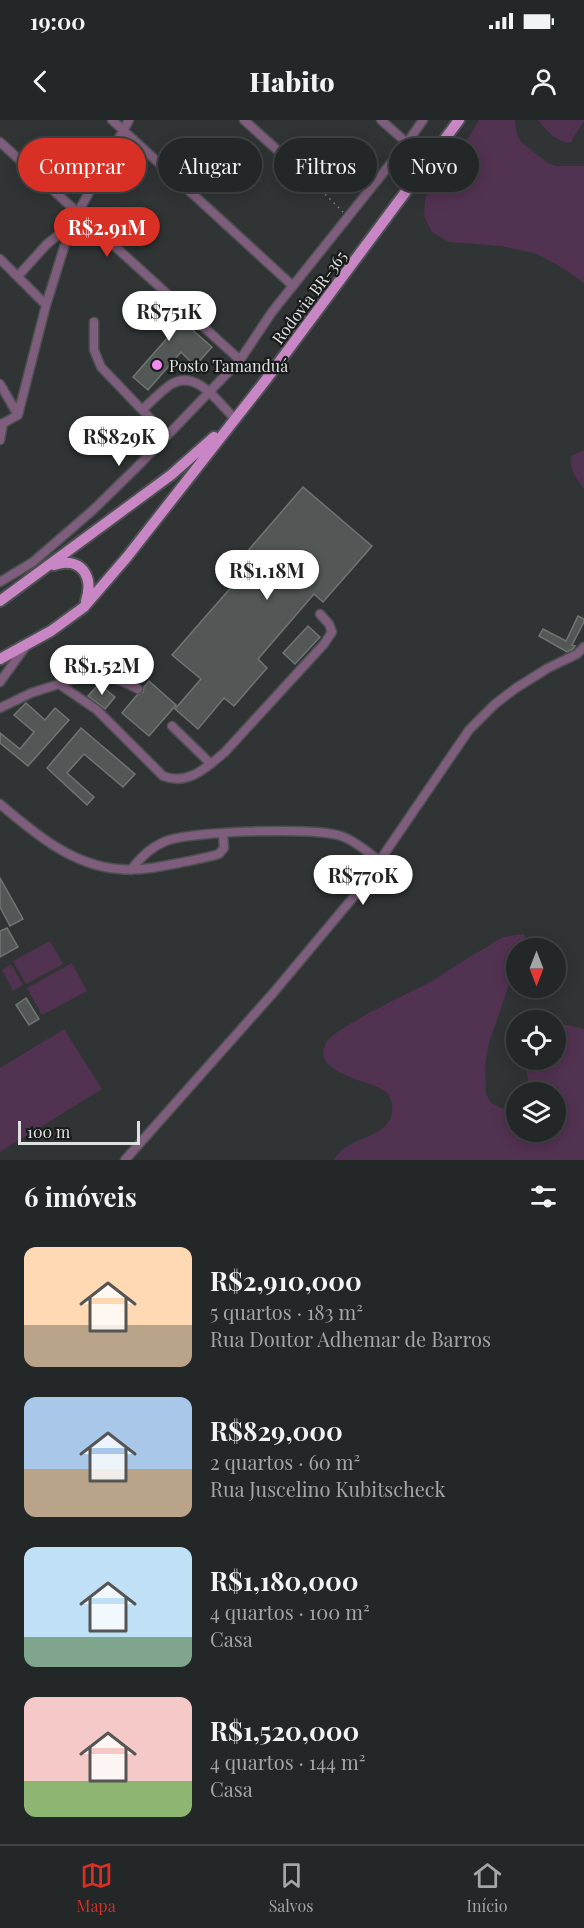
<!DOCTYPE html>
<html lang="pt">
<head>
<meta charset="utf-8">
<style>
  :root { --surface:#242727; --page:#2c2f2f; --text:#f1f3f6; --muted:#a3a5a7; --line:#414444; --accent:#d93025 }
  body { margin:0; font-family:"Playfair Display",serif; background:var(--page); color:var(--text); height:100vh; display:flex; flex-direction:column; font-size:22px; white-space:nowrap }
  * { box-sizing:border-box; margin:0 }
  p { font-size:20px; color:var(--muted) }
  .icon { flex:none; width:33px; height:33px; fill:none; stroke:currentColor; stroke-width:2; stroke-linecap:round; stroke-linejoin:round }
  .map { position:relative; height:1040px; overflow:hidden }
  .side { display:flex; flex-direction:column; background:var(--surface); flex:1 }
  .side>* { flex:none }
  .guide { position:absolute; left:18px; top:18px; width:549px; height:54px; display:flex; gap:12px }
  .needle { width:39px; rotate:180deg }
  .fabs { position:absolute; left:506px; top:818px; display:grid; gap:12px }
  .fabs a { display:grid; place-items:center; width:60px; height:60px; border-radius:50%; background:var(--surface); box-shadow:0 3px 15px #0003,0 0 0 2px var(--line); font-size:30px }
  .scale { position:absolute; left:18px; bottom:15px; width:122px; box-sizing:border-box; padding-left:6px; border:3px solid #dee1e0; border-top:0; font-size:16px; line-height:21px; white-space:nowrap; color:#dee1e0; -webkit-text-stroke:4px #191b1b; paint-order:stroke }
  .price { position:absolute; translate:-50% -51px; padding:0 14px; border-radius:21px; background:#fff; color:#222; font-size:20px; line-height:39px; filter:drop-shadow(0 2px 3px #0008) }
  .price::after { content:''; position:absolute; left:50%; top:36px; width:18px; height:14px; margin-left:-9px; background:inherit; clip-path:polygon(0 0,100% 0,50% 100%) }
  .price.current { background:var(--accent); color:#fff }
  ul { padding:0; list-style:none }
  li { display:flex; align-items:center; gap:18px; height:150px; padding:0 24px }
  li span { display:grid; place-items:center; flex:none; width:168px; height:120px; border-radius:12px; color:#555 }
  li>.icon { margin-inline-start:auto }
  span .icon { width:72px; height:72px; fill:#fffc; stroke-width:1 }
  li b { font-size:26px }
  h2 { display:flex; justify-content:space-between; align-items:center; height:72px; padding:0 24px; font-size:26px }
  .pill { padding:0 21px; border-radius:27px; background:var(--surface); box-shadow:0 3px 15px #0003,0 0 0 2px var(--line); font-size:21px; line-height:54px }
  .pill.current { background:var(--accent); color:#fff }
  .status { display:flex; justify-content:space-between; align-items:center; height:42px; padding:0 30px; background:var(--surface); direction:ltr }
  .status svg { height:16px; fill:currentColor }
  header { display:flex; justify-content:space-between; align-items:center; height:78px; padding:0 24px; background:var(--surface); font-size:27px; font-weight:800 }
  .tab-bar { display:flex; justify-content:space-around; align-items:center; height:84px; border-top:2px solid var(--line); background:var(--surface); font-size:16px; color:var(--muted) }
  .tab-bar a { display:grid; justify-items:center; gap:3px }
  .tab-bar .current { color:var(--accent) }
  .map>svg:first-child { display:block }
  .green { fill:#523251 }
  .building { fill:#535857; stroke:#707574; stroke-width:1.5 }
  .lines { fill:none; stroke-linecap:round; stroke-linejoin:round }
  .minor-casing { stroke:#4c5050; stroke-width:11 }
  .major-casing { stroke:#4c5050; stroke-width:14 }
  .path { stroke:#858988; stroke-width:1.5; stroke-dasharray:1.5 4.5; stroke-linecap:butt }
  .minor { stroke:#7e5e7c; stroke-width:8 }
  .major { stroke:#c886c5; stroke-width:10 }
  .poi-dot { fill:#f489f0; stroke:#191b1b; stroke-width:2 }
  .labels { text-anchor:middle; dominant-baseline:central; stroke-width:4.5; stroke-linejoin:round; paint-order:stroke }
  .street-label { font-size:16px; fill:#dee1e0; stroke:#191b1b }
  .poi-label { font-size:16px; fill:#dee1e0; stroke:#191b1b; text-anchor:start }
</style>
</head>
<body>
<div class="status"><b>19:00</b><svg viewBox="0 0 49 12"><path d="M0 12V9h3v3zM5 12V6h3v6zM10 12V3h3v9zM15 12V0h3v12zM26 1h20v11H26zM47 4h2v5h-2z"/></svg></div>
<header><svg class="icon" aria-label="back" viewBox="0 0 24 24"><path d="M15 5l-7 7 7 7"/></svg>Habito<svg class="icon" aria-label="person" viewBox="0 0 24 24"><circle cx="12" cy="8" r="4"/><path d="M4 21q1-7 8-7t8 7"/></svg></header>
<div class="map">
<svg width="584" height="1040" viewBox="0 0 584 1040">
  <rect width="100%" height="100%" fill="#303434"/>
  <path class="green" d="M479 0H515L517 15 521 22 548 43 556 46H584V163L563 148 537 134 501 126 449 122 432 112 424 96 425 80 428 72 460 32Z
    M538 0H584V1L570 23C556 21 546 11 538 0Z
    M584 330V368C575 358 570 349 571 336Z
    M524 814 528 823 525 828H516V844L489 923 485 945 486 974 491 983 513 993 516 992V1011H555V972H529L528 958 523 939H555V902L584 909V1040H334C348 1014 385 1022 392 993 393 987 391 976 386 972 373 960 310 955 326 923 333 908 413 871 432 861 445 853 458 844 471 836 479 831 487 828 494 822L503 817Z
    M50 821 63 844 26 864 13 841Z
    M72 843 87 871 42 895 27 868Z
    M11 844 23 865 13 871 2 850Z
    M64 909 102 969 0 1032V948Z"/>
  <path class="building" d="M149 172 212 227 195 246 181 232 148 270 133 257 169 216 136 188Z
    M303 367 372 426 323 482 314 474 258 539 267 548 234 586 224 578 198 609 175 589 201 559 172 535 255 440 246 433Z
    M578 496 584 499V502L572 525 575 526 573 529 567 532 539 516 543 509 566 521Z
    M308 506 320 517 295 544 283 533Z
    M149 561 176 585 149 616 122 593 137 575 143 572 144 567Z
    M99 564 115 577 105 589 88 576Z
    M26 583 45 600 55 588 69 600 28 646 0 623V613L20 629 34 612 14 595Z
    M81 608 135 654 123 667 84 634 67 653 94 677 87 685 47 648Z
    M0 758 23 799 10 806 0 787Z
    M7 808 18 827 0 837V811Z
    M26 878 39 899 29 905 16 885Z"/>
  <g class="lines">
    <defs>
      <path id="minor" d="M112 0 293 166
        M244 0 316 65
        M381 0 407 23
        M0 22 240 240
        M0 139 46 185
        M18 156 47 124 71 105
        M94 202V230L101 247 167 316
        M0 264 18 295
        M142 290C151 282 160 272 170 265 196 248 218 282 234 298
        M18 295 46 185 71 105 129 0
        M0 305 18 295
        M0 320 3 303
        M0 462 33 442 93 390 136 348 240 240 272 192 407 23 423 0
        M0 562 26 526
        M59 564C92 552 106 552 138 569
        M0 588 31 573 59 564 97 590 163 656C188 666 207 647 225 632L324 524 332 512 329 504 320 494
        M172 606 211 644
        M0 684C34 713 73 746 119 749 139 751 159 747 179 743 192 740 206 738 219 734L224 728 223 714
        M131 750C141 736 151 727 166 721 192 711 315 707 341 716 355 720 368 733 380 741
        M125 1040 274 872 361 768 469 610 495 584 516 568 548 548 577 534 584 527"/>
      <path id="major" d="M54 445C81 436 94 456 86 481
        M0 481 171 355 214 317
        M0 539 51 511 84 487 127 437 265 261 459 0"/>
    </defs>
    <use href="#minor" class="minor-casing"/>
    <use href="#major" class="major-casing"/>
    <path class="path" d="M321 70 343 92"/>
    <use href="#minor" class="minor"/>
    <use href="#major" class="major"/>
  </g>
  <circle class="poi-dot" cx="157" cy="245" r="6"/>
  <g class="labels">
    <g class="street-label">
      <text transform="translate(309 177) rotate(-53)">Rodovia BR-365</text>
    </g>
    <g class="poi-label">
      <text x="169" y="245">Posto Tamanduá</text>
    </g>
  </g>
</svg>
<div class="fabs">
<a><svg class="needle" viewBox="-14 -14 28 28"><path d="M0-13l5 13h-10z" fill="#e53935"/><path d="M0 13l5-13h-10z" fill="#a3a5a7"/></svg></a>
<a><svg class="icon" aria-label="locate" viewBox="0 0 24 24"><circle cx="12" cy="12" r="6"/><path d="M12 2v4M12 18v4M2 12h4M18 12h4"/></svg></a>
<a><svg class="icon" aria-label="layers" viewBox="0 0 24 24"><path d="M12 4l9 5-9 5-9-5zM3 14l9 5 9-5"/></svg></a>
</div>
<div class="scale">100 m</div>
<b class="price current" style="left:107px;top:138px">R$2.91M</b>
<b class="price" style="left:169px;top:222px">R$751K</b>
<b class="price" style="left:119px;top:347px">R$829K</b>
<b class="price" style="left:267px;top:481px">R$1.18M</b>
<b class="price" style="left:102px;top:576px">R$1.52M</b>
<b class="price" style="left:363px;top:786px">R$770K</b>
<div class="guide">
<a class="pill current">Comprar</a>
<a class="pill">Alugar</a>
<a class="pill">Filtros</a>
<a class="pill">Novo</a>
</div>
</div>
<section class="side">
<h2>6 imóveis<svg class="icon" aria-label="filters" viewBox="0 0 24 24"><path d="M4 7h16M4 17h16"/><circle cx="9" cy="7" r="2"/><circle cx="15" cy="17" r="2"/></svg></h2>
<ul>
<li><span style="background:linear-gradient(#ffd9b3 65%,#b9a48a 0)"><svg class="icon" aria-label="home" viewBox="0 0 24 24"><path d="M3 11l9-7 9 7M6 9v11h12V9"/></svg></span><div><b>R$2,910,000</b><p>5 quartos · 183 m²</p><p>Rua Doutor Adhemar de Barros</p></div></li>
<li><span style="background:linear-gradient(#a9c7e8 60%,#b9a48a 0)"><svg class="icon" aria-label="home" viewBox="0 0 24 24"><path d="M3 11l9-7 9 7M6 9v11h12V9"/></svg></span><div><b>R$829,000</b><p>2 quartos · 60 m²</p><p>Rua Juscelino Kubitscheck</p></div></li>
<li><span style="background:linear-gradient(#bfe0f5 75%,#7fa58c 0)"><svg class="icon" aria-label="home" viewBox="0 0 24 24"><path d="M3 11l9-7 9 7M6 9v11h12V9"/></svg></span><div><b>R$1,180,000</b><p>4 quartos · 100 m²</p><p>Casa</p></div></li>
<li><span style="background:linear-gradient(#f6c9c9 70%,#8fb573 0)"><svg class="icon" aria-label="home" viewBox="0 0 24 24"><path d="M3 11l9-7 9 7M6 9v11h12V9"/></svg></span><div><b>R$1,520,000</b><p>4 quartos · 144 m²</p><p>Casa</p></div></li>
</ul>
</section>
<nav class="tab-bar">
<a class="current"><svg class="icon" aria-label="map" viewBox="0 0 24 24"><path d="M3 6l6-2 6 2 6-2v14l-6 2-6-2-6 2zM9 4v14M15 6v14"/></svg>Mapa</a>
<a><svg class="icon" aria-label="saved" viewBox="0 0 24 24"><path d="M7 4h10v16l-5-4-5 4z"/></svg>Salvos</a>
<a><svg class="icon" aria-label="home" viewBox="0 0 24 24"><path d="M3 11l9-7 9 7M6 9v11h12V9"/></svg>Início</a>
</nav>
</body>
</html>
